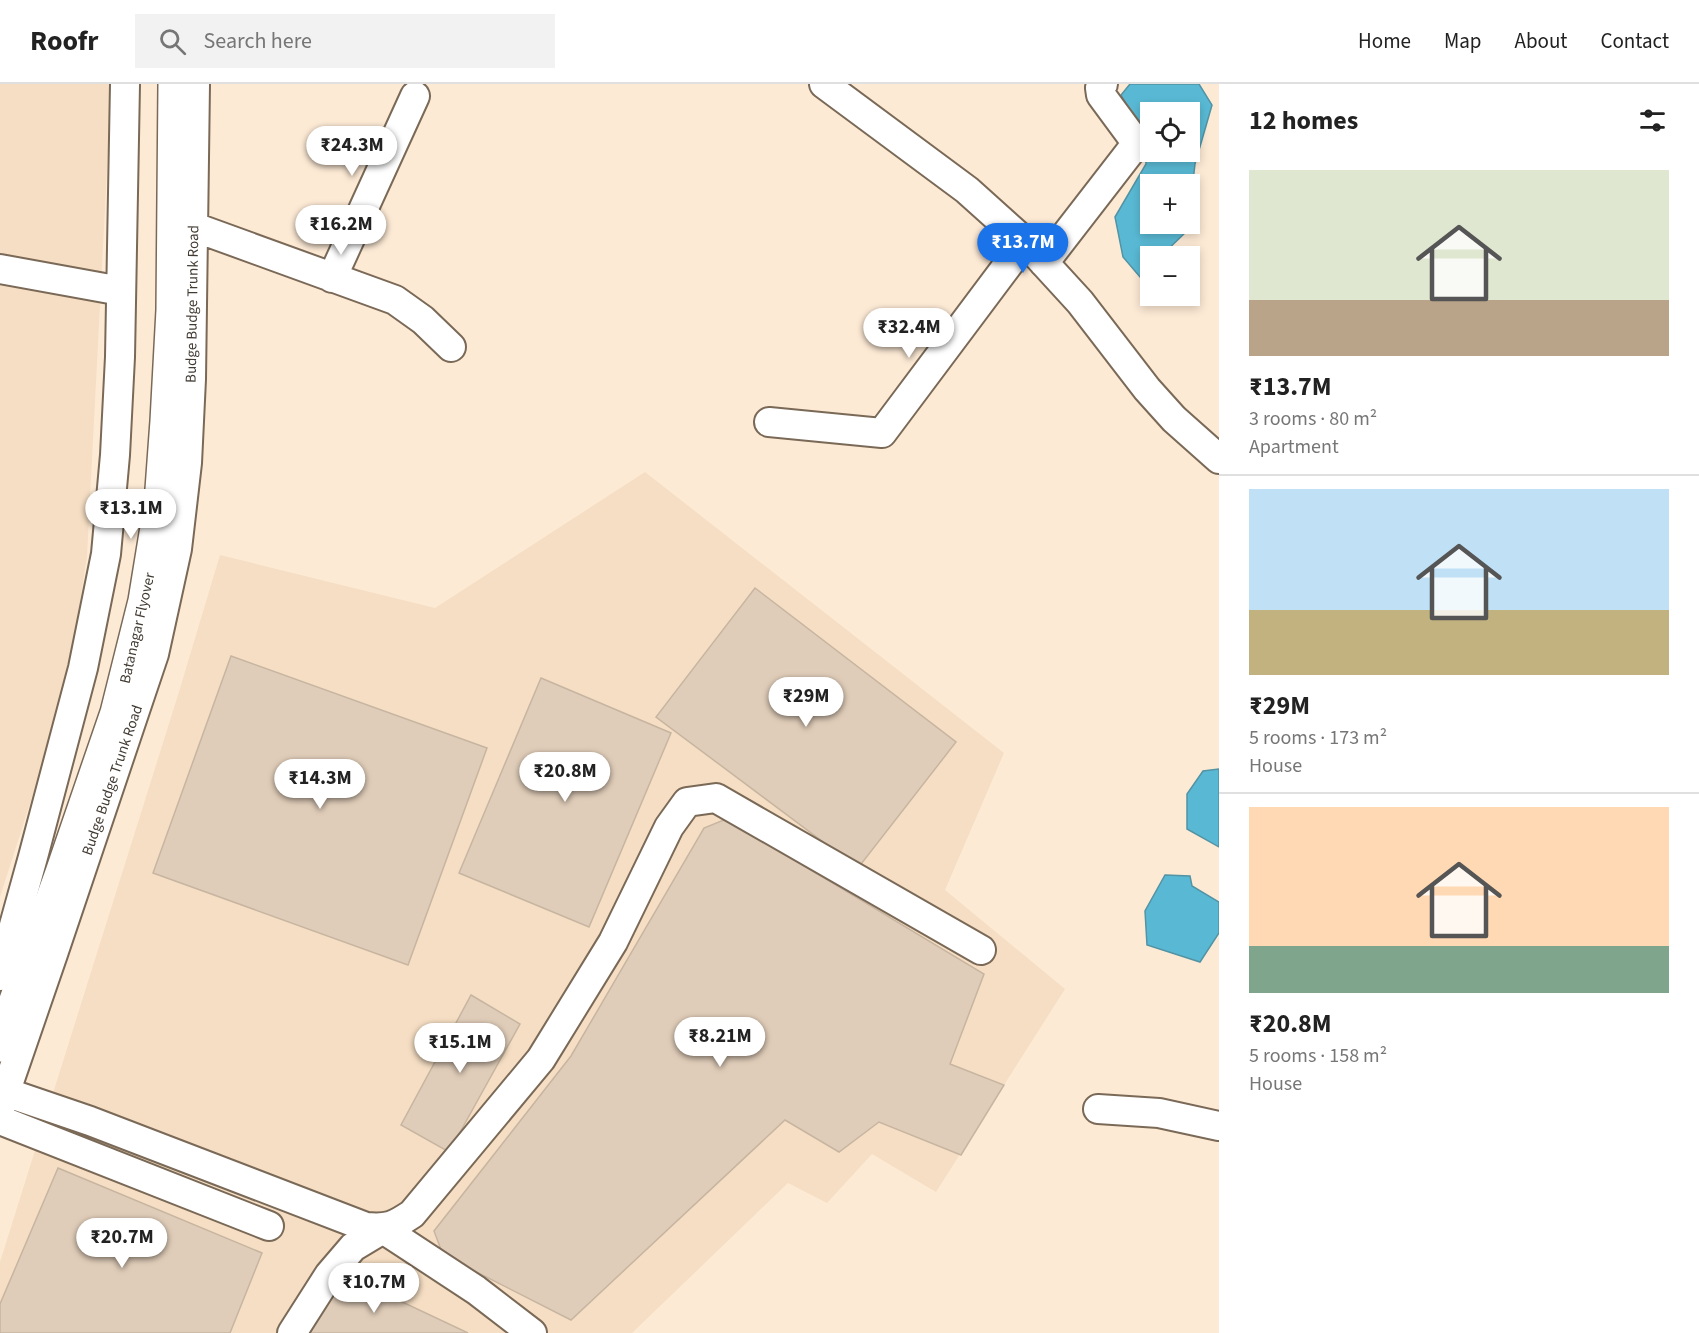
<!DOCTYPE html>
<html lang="en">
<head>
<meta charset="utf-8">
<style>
	:root { --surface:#fff; --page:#f2f2f2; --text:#222; --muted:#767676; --line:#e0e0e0; --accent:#1a73e8 }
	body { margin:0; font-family:"Source Sans 3",sans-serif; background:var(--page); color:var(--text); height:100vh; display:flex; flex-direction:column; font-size:22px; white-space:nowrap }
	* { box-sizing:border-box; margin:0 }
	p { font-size:20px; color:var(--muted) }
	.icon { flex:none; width:33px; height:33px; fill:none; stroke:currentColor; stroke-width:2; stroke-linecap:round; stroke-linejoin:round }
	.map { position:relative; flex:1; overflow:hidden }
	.sheet { display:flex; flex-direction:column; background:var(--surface); width:480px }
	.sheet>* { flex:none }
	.controls { position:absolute; left:1140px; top:18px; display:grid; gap:12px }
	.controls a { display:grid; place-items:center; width:60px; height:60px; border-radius:0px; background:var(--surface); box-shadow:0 3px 9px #0003; font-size:30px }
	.price { position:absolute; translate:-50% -51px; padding:0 14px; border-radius:21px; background:#fff; color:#222; font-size:20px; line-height:39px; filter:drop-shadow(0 2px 3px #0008) }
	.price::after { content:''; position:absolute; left:50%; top:36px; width:18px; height:14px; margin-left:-9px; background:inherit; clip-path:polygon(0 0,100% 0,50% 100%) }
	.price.on { background:var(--accent); color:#fff }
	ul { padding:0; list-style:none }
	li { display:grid; align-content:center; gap:12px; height:318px; padding:0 30px }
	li+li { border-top:2px solid var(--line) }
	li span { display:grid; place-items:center; height:186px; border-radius:0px; color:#555 }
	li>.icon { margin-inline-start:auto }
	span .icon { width:108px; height:108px; fill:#fffc; stroke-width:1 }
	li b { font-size:26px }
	h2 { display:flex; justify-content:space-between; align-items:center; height:72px; padding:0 30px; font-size:26px }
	header { display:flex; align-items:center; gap:36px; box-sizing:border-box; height:84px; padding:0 30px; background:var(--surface); border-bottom:2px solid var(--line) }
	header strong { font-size:28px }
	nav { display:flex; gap:33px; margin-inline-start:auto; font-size:21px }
	.search { width:420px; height:54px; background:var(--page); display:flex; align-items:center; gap:15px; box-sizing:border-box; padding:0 21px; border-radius:0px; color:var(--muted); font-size:22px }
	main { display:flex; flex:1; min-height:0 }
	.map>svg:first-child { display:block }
</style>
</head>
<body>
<header>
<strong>Roofr</strong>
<div class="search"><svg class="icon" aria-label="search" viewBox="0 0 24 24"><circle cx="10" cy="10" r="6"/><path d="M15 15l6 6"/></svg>Search here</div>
<nav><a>Home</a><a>Map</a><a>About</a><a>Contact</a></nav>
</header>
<main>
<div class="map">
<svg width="1219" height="1249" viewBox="0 0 1219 1249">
	<rect width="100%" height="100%" fill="#fdead5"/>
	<path fill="#f5dec3" d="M0,0H110L109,47L87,472L67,604L0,813Z
		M645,388L1004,669L945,806L1065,905L936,1108L872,1070L827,1119L788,1099L632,1249H0V1178L178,611L220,471L435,524Z"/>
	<path fill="#59b9d4" stroke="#5293a4" stroke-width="1.5" fill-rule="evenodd" d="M1130,0H1199L1212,21L1195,80L1190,123V100H1150V140H1187L1186,148L1161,172H1150V183L1140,193L1123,173L1115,133L1146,80L1145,53L1121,11ZM1150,28H1190V68H1150Z
		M1219,685V763L1187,745V710L1203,687Z
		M1165,791L1190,792L1192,802L1219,818V849L1200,878L1147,861L1145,827Z"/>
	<path fill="#e0cdb9" stroke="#c7b5a1" stroke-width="1.5" d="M755,504L956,658L858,784L656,633Z
		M231,572L487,664L408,881L153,789Z
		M541,594L671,649L589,843L459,789Z
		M726,735L984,890L950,980L1004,1001L961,1071L879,1038L839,1068L785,1036L571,1236L443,1171L434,1147L571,972L704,744Z
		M471,911L520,940L449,1068L401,1041Z
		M58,1084L262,1169L230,1249H0V1220Z
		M345,1191L468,1249H310Z"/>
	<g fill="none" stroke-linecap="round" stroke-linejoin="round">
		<g stroke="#7a6957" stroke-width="32">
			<path id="minor" d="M824,0L967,106L1025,158L1080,218L1147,305L1174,335L1219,375
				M194,143L395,216L423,236L451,263
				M1044,179L1133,64L1134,58L1132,53L1101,11L1100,4L1103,0
				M0,185L121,207
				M332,194L415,12
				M769,338L882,349L1025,158
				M0,892L33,773L83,584L106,470L115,371L120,273L125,0
				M5,1008L90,1037L366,1143C388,1145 394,1142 412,1130L541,975L613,858L669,743L687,718L716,714L981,866
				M0,1024L53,870L154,570L177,465L187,379L191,295L195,0
				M1098,1025L1159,1029L1219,1042
				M0,1036L269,1142
				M292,1249L329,1191L353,1163L383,1145L476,1206L532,1249"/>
		</g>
		<g stroke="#7a6957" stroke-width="36">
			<path id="major" d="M0,961L62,789L117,629L145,517L161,419L167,337L173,226L175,0"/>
		</g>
		<use href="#minor" stroke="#fff" stroke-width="28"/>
		<use href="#major" stroke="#fff" stroke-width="33"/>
	</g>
	<g text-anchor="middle" stroke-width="6" stroke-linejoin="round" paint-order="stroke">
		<g font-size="15" fill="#423b33" stroke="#fff">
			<text transform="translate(192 220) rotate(-89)" y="5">Budge Budge Trunk Road</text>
			<text transform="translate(137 544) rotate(-77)" y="5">Batanagar Flyover</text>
			<text transform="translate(112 696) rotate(-71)" y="5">Budge Budge Trunk Road</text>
		</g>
	</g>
</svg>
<div class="controls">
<a><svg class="icon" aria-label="locate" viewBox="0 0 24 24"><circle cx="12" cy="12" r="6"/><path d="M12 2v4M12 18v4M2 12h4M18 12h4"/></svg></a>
<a>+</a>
<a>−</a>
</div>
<b class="price" style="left:352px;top:93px">₹24.3M</b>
<b class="price" style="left:341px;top:172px">₹16.2M</b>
<b class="price on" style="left:1023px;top:190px">₹13.7M</b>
<b class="price" style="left:909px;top:275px">₹32.4M</b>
<b class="price" style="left:131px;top:456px">₹13.1M</b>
<b class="price" style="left:806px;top:644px">₹29M</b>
<b class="price" style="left:565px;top:719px">₹20.8M</b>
<b class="price" style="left:320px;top:726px">₹14.3M</b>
<b class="price" style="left:720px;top:984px">₹8.21M</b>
<b class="price" style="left:460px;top:990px">₹15.1M</b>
<b class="price" style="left:122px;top:1185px">₹20.7M</b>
<b class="price" style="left:374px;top:1230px">₹10.7M</b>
</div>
<section class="sheet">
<h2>12 homes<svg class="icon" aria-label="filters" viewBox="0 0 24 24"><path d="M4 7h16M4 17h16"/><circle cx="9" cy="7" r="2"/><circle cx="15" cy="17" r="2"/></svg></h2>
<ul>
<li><span style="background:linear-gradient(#dfe7d0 70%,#b9a48a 0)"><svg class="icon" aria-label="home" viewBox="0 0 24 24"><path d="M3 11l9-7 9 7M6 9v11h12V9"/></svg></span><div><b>₹13.7M</b><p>3 rooms · 80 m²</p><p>Apartment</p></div></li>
<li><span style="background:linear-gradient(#bfe0f5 65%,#c2b280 0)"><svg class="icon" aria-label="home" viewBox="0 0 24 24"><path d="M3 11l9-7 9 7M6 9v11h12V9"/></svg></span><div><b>₹29M</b><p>5 rooms · 173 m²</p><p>House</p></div></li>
<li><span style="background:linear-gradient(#ffd9b3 75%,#7fa58c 0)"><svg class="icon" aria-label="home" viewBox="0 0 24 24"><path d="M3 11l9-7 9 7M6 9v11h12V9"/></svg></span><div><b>₹20.8M</b><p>5 rooms · 158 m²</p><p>House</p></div></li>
</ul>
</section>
</main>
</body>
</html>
